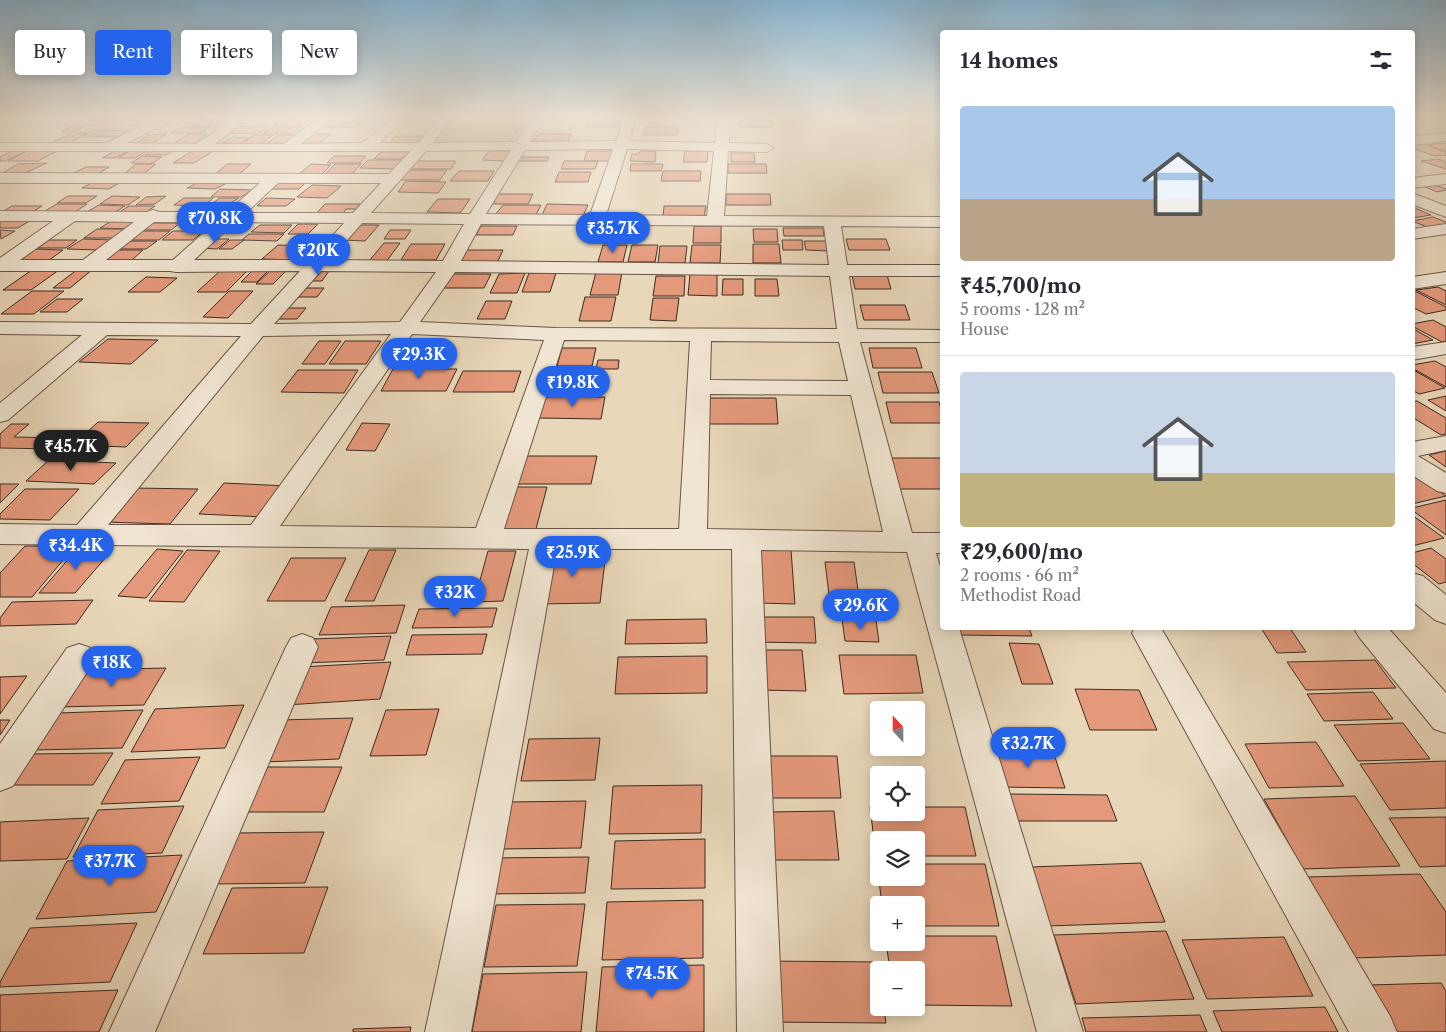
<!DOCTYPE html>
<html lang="en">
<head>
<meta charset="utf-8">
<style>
	:root { --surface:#fff; --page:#f2f2f3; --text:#2b2b33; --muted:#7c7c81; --line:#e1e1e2; --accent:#2563eb }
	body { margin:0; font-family:"Libre Caslon Text",serif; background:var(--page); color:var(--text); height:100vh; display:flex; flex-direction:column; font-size:19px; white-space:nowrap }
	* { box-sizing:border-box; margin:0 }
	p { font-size:16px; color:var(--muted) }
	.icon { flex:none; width:28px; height:28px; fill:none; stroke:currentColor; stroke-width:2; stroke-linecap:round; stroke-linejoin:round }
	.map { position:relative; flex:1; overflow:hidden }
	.drawer { position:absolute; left:940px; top:30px; width:475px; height:600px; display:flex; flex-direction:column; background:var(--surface); border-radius:5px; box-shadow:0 2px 12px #0003 }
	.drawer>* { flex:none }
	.hud { position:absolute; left:15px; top:30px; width:475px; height:45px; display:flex; gap:10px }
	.needle { width:32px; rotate:339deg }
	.tools { position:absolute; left:870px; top:701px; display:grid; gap:10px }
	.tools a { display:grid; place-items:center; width:55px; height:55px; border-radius:5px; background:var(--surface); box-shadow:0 2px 12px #0003; font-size:25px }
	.price { position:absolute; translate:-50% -42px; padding:0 11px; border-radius:18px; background:var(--accent); color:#fff; font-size:16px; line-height:32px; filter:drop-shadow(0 1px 2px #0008) }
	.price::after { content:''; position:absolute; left:50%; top:30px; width:15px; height:11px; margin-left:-8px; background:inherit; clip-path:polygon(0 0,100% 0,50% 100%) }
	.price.selected { background:#222; color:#fff }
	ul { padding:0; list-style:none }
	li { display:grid; align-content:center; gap:10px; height:265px; padding:0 20px }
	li+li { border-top:1px solid var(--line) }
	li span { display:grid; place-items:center; height:155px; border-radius:5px; color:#555 }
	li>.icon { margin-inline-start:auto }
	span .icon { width:90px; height:90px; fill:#fffc; stroke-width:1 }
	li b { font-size:21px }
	h2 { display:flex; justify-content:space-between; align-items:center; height:60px; padding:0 20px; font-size:21px }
	.pill { padding:0 18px; border-radius:5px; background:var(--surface); box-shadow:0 2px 12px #0003; font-size:18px; line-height:45px }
	.pill.selected { background:var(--accent); color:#fff }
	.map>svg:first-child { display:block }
</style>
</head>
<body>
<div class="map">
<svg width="1446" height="1032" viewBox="0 0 1446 1032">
	<rect width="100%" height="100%" fill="#e8d7b9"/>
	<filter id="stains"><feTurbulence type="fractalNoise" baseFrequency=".004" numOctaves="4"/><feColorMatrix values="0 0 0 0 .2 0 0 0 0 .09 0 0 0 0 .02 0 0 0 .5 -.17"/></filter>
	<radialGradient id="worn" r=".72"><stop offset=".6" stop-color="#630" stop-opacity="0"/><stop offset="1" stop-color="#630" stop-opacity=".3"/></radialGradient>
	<path fill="#b0bf94" stroke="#76745a" d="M454,118H527L512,140L508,142L434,143L433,141Z"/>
	<path fill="#e4997b" stroke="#3c2a20" d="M203,119H228L217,126L191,125Z
		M284,119H310L301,126L274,125Z
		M590,119H626L623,127L586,126Z
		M334,120L347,121L341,127H326Z
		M740,120H773V127H739Z
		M349,121H364L357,127H342Z
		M77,123H92L73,132H61Z
		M238,126L268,127L258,134L227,133Z
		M181,127H210L201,133H171Z
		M272,127H301L292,134H263Z
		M645,127H679L677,135H643Z
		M93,130L131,131L120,137L83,136Z
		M72,133H87L68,144H49Z
		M166,134L151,145L132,146L148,135Z
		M188,134H207L191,145H172Z
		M310,134H331L317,145H296Z
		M538,134H571L568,141H534Z
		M254,135H273L260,145H240Z
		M279,135H300L285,146H263Z
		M395,136H424L417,143L389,144Z
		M232,137L248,138L238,145L222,144Z
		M1444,143L1446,144V152L1428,145Z
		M1424,144L1446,152V155L1435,156L1412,148V146Z
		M16,149L29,150L5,161H0V157Z
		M29,150H59L38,161H8Z
		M152,150L173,151L166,155H145Z
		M115,151H128L115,158H102Z
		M130,151H147L135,158H118Z
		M192,151H213L194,163H173Z
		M489,151H513L505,161L482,160Z
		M587,151H614L611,161H584Z
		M640,151H656L655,162L630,161L632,154H639Z
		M685,151H708L707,162H683Z
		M381,152H410L401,159H374Z
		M731,153H754L755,162H731Z
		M142,156L162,157L151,164L131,163Z
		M334,156H366L360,163H327Z
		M518,157H549L547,161H516Z
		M1438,159L1446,162V169L1421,161Z
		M368,160H402L396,169L360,168Z
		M412,161H456L451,169H406Z
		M564,161H598L595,169H561Z
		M47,163L23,174H1L18,164Z
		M136,164H156L142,175L125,173Z
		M227,164H251L237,176H213Z
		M311,164L331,165L321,175H298Z
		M335,164H361L349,177H323Z
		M631,164H663L661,171H630Z
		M728,164H766L767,173H728Z
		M86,167H109L94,176L70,175Z
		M405,170H447L440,180H398Z
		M459,171H494L488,181H450Z
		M663,171H701L700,181H661Z
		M559,172H591L588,182H555Z
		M95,181L121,182L109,189L82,188Z
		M406,181L446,182L438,193L398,192Z
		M199,182L227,183L215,189L187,188Z
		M278,182H306L299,189H270Z
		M1432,184L1446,189V190L1437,192L1421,185Z
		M312,185L341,186L327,198L297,197Z
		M220,189L252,190L241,197H211Z
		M498,194H533L528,204H493Z
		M726,194H770L771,205H726Z
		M68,196H97L86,203H57Z
		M112,196L140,197L128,205L100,204Z
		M166,196L155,204L136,205L146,197Z
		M184,198H213L204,206L174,205Z
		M220,198H239L229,204H211Z
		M266,198L295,199L286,206H257Z
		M438,199H470L460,213L427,212Z
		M57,204H87L75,212H43Z
		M325,204H360L356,209H346L342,215H315Z
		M547,204L588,205L583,216L542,215Z
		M99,205L125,206L112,214L85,213Z
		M503,205H541L536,215H495Z
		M12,206H42L32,212H2Z
		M129,206H155L144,214L118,213Z
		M664,206H706L704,217H663Z
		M1415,208L1431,215L1412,218V209Z
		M1433,217L1446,222V225L1430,228L1412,221Z
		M0,220H31L18,228H0Z
		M113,220L144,221L132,229L100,228Z
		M150,223H180L171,230H141Z
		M298,224H318L308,234H288Z
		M260,225H292L284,233L251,232Z
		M357,225H379L365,241L343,240Z
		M624,225H635L632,243H620Z
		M481,226H517L513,235H476Z
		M694,226H721V243H693Z
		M783,228H823L824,236H784Z
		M97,229H127L115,238H84Z
		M753,229H777L778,242H754Z
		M0,230L15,231L1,239Z
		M390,230H411L405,239H384Z
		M138,231H170L159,240H127Z
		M173,231H204L193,240H162Z
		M249,234H284L277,241L242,240Z
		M83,239L113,240L98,250L67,249Z
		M212,239H229L217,249L200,248Z
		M846,239H886L890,250H849Z
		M49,240H77L66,248H38Z
		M230,240H244L232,249H219Z
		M782,240H802L803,250H783Z
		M127,241H157L146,249H116Z
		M804,241H826L828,251L806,250Z
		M384,243H400L386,262L369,261Z
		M411,244H445L436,260H401Z
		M753,244H779L781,263H753Z
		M278,245L307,246L293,260L262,259Z
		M603,245H627L623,262H598Z
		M632,245H658L655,262H628Z
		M692,245H721L720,263H690Z
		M660,246H687L685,263H658Z
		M34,249L63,250L48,261L18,260Z
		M114,250H143L132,260H102Z
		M463,250H503L497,263H456Z
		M78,269H93L70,288H53Z
		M32,270H59L31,290H3Z
		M253,270H269L257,282H241Z
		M220,271H247L226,292H197Z
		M270,271H286L273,284H256Z
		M315,271H329L322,281H306Z
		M596,272H622L618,295H590Z
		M525,273L517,293H490L499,274Z
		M529,273H556L550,292H522Z
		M449,274H491L484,288H441Z
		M690,274H717V296L688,295Z
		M852,275H887L891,289H855Z
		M656,276H685L684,296H653Z
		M146,277L177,278L160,292H128Z
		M723,279H743V295H722Z
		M755,279H777L779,296H755Z
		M1438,287L1446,291V305L1416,290Z
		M305,288H324L317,297H297Z
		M1413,290L1446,307V310L1426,314L1412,307Z
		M32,291H64L34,314H1Z
		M229,291H253L228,318L203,317Z
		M585,297H616L611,321H579Z
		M653,298H679L676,321L650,320Z
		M57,299H83L67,312H40Z
		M486,301H512L505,319H477Z
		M860,305H905L910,320H864Z
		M285,308H306L297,319H276Z
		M1433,320L1446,327V341L1442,342L1412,326V324Z
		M1412,328L1433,340L1412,344Z
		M108,339L158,340L131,364L79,362Z
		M319,341H341L325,364H302Z
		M345,341H381L366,364H329Z
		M408,341H436L424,365H395Z
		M562,348H596L592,366H557Z
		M869,348H916L922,368H873Z
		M598,360H619L618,369H596Z
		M1435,361L1446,367V387L1412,368V365Z
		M393,369H457L446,391H381Z
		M1412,369L1445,388L1419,394L1412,390Z
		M298,370H358L344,393L281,392Z
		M463,371H521L514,392H453Z
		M878,372H932L939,393H883Z
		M1446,396V411L1428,400Z
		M545,397H605L601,419L539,418Z
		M708,398H776L778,424H707Z
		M1417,401L1446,418V434L1441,435L1412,417V402Z
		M886,402H939L942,412V423H891Z
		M98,422L149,423L126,447L73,445Z
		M362,423L390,424L375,451L346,450Z
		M11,424H29L14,437L66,438L55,449L0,448V434Z
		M1446,451V467L1429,455Z
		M521,456H597L591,484H513Z
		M891,458H942V489H898Z
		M49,460L116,463L94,484L26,481Z
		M1416,475L1446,496L1412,504V476Z
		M224,483L288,486L266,517L199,514Z
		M0,484H19L0,503Z
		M510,487H547L536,529H497Z
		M133,488L198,489L170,524L102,522Z
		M25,489H79L50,520L0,519V514Z
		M1446,500V535L1412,510V508Z
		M1412,515L1444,538L1412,546Z
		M25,546H75L32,597H0V573Z
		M78,548L113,549L75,593H39Z
		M1431,548L1446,559V582L1439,584L1412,563V553Z
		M157,549L183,551L146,598L118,596Z
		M187,550L220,551L184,602L149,601Z
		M369,550H396L374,601H345Z
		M757,550H791L795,604L759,603Z
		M488,551H516L503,601L474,602Z
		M606,552L600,603L538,604L548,553Z
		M291,558H346L325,601H267Z
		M825,562H854L861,611H831Z
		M93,600L76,624L0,626V618L12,602Z
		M405,605L396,633L319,635L331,607Z
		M497,608L492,627L412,628L419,609Z
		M750,617H814L816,643L751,642Z
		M706,619L707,643L625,644L627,620Z
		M842,619L876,620L879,642L845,641Z
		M958,628H1029L1032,636L960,635Z
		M1261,628H1290L1306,652L1277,653Z
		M487,634L482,654L406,655L412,635Z
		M391,636L384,660L302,663L312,639Z
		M1009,643L1039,644L1053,684H1022Z
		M757,650H802L806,691L758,690Z
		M839,655H916L923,693L844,694Z
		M707,656V693L615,694L618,657Z
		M1375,660L1396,688L1306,690L1287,662Z
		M391,662L380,699L286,705L301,667Z
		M166,668L144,705L57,707L82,670Z
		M27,676L0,714V677Z
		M1075,689L1139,690L1157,730H1090Z
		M1373,692L1393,719L1324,721L1307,694Z
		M244,705L225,748L131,752L155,709Z
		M439,709L426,755L370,756L386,710Z
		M143,710L122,748L35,750L59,713Z
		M353,718L339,759L264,762L281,720Z
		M0,720H10L0,735Z
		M1403,723L1430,759L1358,761L1334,725Z
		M600,738L595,780L521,781L529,739Z
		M1316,742L1344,786L1269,788L1245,744Z
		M991,751H1053L1065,788L1001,787Z
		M113,753L93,785H8L30,754Z
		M763,756H837L841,798H764Z
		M200,757L179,801L101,804L125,760Z
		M1446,761V808L1390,810L1360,764Z
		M265,767H342L324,812H244Z
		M702,785L701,833L609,834L613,786Z
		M1009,794L1107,795L1117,821H1016Z
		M1355,796L1400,866L1303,869L1264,799Z
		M586,801L581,848L500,849L510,802Z
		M184,806L162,853L73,857L98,810Z
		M870,807H879V812H916V807H965L976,856H916V840H879V856H876Z
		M834,811L839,860H769L767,812Z
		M1446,817V866L1420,867L1389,818Z
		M89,818L67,859L0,861V822Z
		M324,832L305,883L211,884L235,833Z
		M705,839V888L611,889L615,841Z
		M182,855L156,912L36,919L67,861Z
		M589,857L585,893L482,894L489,858Z
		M1141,863L1165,922L1048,926L1030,867Z
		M877,864H879V878H916V864H985L999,926H916V905H882Z
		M1420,874L1446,912V955L1354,958L1308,877Z
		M328,887L304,953L203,954L232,888Z
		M703,900V958L602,960L607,902Z
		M585,904L577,966L484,967L496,905Z
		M137,923L110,982L0,987V982L30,928Z
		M1166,931L1194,999L1076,1004L1054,935Z
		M916,936H996L1012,1006L916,1005V970H890L886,942H916Z
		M1284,937L1313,996L1207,999L1182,940Z
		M765,961L879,962V1008H884L886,1023L766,1022Z
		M704,965V1032H596L602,967Z
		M587,972L581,1032H472L483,974Z
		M1441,983L1446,991V1032H1394L1368,985Z
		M118,990L99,1032H0V995Z
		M1325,1007L1338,1032H1222L1213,1011Z
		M1200,1015L1207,1032H1086L1082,1018Z
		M411,1027L410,1032H353V1029Z"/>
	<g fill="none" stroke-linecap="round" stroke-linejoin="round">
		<g stroke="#675546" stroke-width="2">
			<path id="minor" d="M0,118H171L170,121L127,143L197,144L234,118H248L215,144H284L318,118H332L301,144L362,143L393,118H406L379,143H418L439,118H451L433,143L516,142L532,118H544L530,142L616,141L624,118H636L629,141L715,143L718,118H730L729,143L767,144L774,148L767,152L728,151L724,216L942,217V227L841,226L847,265H942V276H849L857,329L942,330V342H860L912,533H942V553H936L942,573V628H959L1083,1032H1037L907,552L761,550L783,1032H737L732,549H557L471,1032H425L529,549L0,544V524L77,525L241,336L107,335L8,420L0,422V403L82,335L0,334V322L251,324L300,271L176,272L170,271H0V258L53,221H0V211L147,212L153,210L159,212H227L260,183H0V173L389,174L411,151H0V143H107L142,125L0,124ZM613,149L590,215L486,214L525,150ZM627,149L714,151L707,216L606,215ZM511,150L470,214L371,213L426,151ZM278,183H381L353,213H246ZM75,221L134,222L83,260H20ZM154,222H216L173,260H106ZM235,222L344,223L311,260H194ZM362,223L464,224L443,261L330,260ZM481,224L824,226L829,265L461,261ZM321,271L436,272L400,322L274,324ZM455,272L830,276L837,329L556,328L420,322ZM391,334L251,525H108L263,336ZM412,334L544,340L476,528L280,526ZM564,340L690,341L679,529H504ZM711,341L839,342L848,381L710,380ZM710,394L851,395L883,532L707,529Z
				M1446,133V141L1412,145V137Z
				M1446,174V184L1412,188V178Z
				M1446,224V234L1412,239V229Z
				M1446,272V284L1412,289V277Z
				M1446,342V354L1412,360V347Z
				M1446,436V450L1418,456L1446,473V493L1437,491L1412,475V442Z
				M1412,573L1423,576L1446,595V624L1435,620L1412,601Z
				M1135,628H1161L1390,1016L1397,1032H1349L1132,633Z
				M1354,628H1388L1446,693V733L1434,729L1359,637Z
				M302,634L313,638L318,647L155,1032H109L286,647L291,638Z
				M79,644L91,648L95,657L91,666L13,786L0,791V744L67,648Z"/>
		</g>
		<g stroke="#675546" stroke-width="2">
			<path id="tertiary" d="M1412,193L1446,206V217L1412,204Z"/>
		</g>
		<use href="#minor" fill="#f0e5d2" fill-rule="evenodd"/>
		<use href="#tertiary" fill="#f0e5d2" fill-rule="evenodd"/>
	</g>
	<linearGradient id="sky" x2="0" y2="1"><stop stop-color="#88b6d4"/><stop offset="0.45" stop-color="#f5ede0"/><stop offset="1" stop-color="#f5ede0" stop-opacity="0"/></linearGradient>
	<rect width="1446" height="262" fill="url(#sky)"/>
	<rect width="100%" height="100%" filter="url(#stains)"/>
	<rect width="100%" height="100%" fill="url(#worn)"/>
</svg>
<div class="tools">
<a><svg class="needle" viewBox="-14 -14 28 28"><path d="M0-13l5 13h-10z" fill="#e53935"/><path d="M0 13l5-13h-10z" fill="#7c7c81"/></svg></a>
<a><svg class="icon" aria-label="locate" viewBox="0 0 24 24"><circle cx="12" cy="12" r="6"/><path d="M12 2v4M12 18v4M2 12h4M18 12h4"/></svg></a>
<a><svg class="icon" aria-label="layers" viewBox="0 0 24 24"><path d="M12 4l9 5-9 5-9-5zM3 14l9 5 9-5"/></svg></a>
<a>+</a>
<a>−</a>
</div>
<b class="price" style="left:215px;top:244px">₹70.8K</b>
<b class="price" style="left:613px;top:254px">₹35.7K</b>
<b class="price" style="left:318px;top:276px">₹20K</b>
<b class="price" style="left:419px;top:380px">₹29.3K</b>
<b class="price" style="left:573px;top:408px">₹19.8K</b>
<b class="price selected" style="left:71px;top:472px">₹45.7K</b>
<b class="price" style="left:76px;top:571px">₹34.4K</b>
<b class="price" style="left:573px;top:578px">₹25.9K</b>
<b class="price" style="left:455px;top:618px">₹32K</b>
<b class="price" style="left:861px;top:631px">₹29.6K</b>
<b class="price" style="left:112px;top:688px">₹18K</b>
<b class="price" style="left:1028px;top:769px">₹32.7K</b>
<b class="price" style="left:110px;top:887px">₹37.7K</b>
<b class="price" style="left:652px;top:999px">₹74.5K</b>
<div class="hud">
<a class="pill">Buy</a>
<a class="pill selected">Rent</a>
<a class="pill">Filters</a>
<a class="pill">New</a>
</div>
<section class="drawer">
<h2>14 homes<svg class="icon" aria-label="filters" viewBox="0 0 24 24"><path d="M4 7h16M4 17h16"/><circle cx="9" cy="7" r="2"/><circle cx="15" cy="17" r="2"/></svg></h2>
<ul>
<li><span style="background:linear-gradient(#a9c7e8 60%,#b9a48a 0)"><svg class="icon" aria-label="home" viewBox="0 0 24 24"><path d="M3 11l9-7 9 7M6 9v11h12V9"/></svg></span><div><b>₹45,700/mo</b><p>5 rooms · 128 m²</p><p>House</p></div></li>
<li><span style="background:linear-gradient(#c9d6e8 65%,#c2b280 0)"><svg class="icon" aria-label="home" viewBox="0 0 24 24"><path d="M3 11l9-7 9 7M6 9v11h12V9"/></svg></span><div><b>₹29,600/mo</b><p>2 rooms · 66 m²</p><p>Methodist Road</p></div></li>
</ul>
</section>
</div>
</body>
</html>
